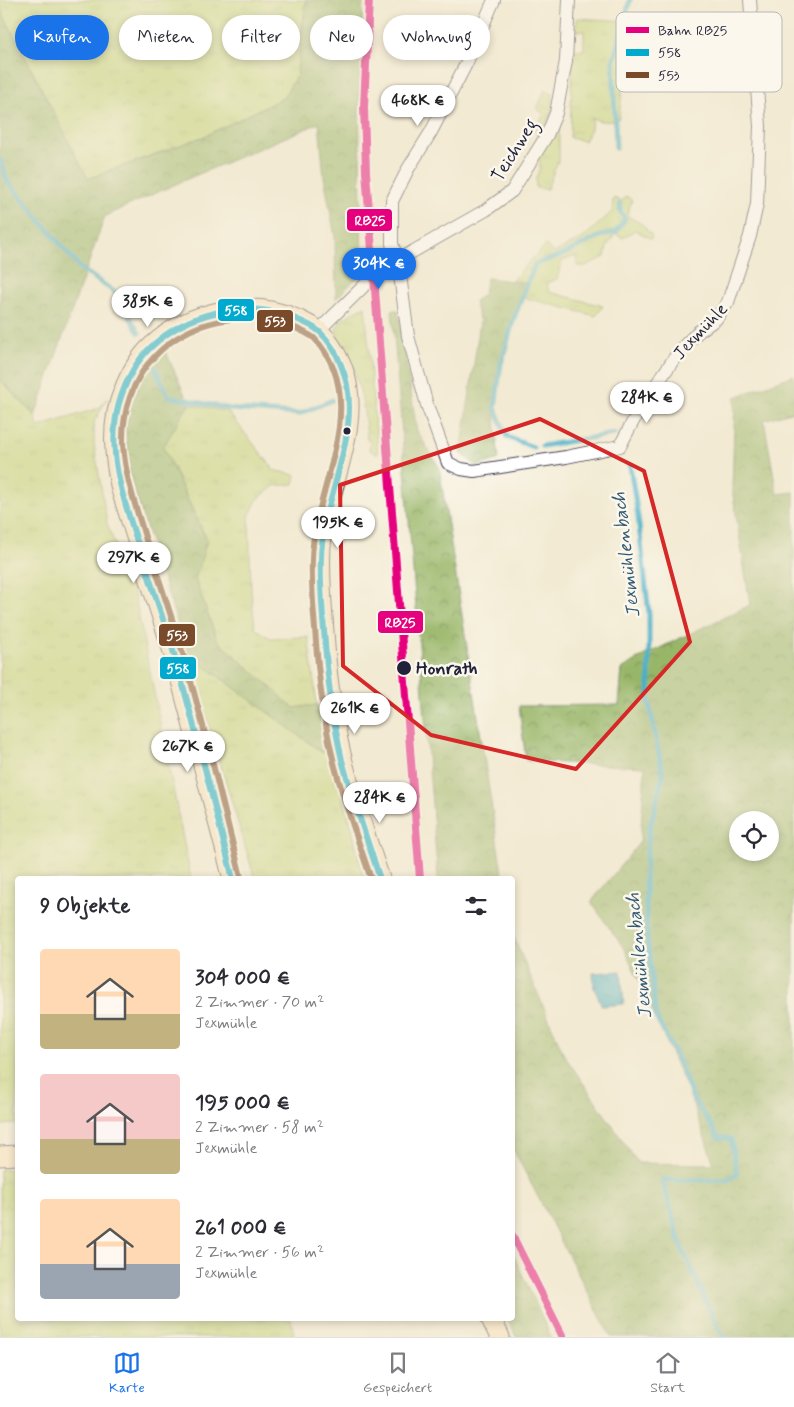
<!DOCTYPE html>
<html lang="de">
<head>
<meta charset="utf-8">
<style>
	:root { --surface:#fff; --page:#f7f7f7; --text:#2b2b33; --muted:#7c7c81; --line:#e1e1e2; --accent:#1a73e8 }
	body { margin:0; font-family:Mynerve,sans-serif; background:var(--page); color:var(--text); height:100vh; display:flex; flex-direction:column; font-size:19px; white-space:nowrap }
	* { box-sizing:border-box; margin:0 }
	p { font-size:16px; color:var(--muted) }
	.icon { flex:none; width:28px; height:28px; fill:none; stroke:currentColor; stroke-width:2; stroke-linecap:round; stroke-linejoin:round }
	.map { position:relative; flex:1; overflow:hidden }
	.details { position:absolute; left:15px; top:876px; width:500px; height:445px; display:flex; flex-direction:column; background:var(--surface); border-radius:5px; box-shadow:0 2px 8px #0003 }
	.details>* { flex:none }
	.hud { position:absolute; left:15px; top:15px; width:500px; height:45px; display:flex; gap:10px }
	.controls { position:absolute; left:729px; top:811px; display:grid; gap:10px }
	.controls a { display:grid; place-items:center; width:50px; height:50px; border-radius:50%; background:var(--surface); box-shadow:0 2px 8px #0003; font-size:25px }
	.price { position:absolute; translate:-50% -42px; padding:0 11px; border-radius:18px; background:#fff; color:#222; font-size:16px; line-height:32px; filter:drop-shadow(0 1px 2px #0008) }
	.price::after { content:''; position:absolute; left:50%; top:30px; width:15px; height:11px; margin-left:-8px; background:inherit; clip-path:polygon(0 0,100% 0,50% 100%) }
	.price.current { background:var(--accent); color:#fff }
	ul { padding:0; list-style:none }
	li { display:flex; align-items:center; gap:15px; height:125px; padding:0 25px }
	li span { display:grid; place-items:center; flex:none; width:140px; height:100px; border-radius:5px; color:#555 }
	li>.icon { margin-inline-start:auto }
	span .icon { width:60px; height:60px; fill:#fffc; stroke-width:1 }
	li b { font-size:21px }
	h2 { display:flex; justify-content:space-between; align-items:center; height:60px; padding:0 25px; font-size:21px }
	.tag { padding:0 18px; border-radius:22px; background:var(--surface); box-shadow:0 2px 8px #0003; font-size:18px; line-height:45px }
	.tag.current { background:var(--accent); color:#fff }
	.menu { display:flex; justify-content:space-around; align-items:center; height:70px; border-top:1px solid var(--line); background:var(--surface); font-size:14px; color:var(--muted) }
	.menu a { display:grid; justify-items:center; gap:2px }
	.menu .current { color:var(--accent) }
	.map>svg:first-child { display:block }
</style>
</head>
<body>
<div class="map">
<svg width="794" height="1337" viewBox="0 0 794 1337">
	<defs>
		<pattern id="grass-tufts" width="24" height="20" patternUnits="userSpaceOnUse" patternTransform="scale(1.25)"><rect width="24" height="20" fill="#c1d477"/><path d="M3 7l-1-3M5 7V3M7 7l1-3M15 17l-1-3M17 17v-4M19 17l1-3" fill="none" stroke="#a6b668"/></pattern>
		<pattern id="forest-crowns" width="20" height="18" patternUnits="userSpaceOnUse" patternTransform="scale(1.25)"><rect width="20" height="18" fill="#98b668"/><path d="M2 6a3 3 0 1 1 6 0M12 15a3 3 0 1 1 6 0" fill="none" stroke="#7c9457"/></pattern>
		<pattern id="water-ripples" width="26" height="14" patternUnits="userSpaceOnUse" patternTransform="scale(1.25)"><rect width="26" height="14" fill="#49afc8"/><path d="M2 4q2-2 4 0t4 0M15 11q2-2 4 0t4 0" fill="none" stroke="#3c8ea4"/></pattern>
	</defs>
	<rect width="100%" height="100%" fill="#fbf7ec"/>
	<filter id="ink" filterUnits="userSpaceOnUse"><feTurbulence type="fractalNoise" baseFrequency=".02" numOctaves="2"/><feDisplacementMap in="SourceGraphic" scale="10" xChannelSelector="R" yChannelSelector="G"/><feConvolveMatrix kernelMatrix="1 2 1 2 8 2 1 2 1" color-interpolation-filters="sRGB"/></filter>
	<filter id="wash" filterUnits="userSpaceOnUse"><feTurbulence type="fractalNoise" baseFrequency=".0096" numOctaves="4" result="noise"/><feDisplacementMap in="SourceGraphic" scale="20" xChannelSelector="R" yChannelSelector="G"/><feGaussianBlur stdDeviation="1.12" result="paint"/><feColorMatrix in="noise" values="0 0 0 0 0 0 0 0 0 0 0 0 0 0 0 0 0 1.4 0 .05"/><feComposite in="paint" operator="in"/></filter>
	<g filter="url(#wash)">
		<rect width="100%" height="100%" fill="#f2ead2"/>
		<path fill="url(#grass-tufts)" stroke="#727b59" d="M0,0H306L298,73L283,98L205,136L87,179L0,8Z
			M577,18L660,23L670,43L667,54L675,57L668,63L667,70L625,66L619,118C608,123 602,122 592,118L591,129L584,141L570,138L573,50H584V31H576Z
			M545,90L553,93V108L542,133L538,135L535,132L544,114L537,109Z
			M559,123V158L547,189L536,188V178L540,168L539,155Z
			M626,196L632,200L627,214L629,217L642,224L652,236L651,239L635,230L623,238L615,234L607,246L605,257L585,266H577L576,256L562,261L557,279L547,283L549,292L603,306L596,316L522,297L527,283L512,281L525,266L546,245L554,253L583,238L612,212L613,198L622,201Z
			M365,306L378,454L369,450L370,441L367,439C365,415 362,389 352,366C349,358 334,338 336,331C338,318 355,312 365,306Z
			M0,380L35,416L38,427L100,408L107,398L94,422V444L107,524L134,592L191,879H18L17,1124L0,1125Z
			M189,404L228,412L272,467V470L296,475L294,484L274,486L257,500L249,516L251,592L255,628L270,638L308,637L317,705L294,708L217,640L195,579L207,540L163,447Z
			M187,653L323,753L325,736L337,782L349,816L364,879H255Z
			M17,1169L18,1319H291L294,1337H0V1170Z"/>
		<path fill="url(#forest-crowns)" stroke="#5d6c52" fill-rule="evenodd" d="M306,0H363L359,94L362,272L336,299L335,237L324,177L319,123L185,180L105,216L35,416L0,380V8L88,179L205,136L283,98L298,73L297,69Z
			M487,278L527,283C513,321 495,368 495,409C495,426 497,443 499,459L477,466L461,453L480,322L474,301L483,295Z
			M392,310H398L417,431L439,467L503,879H438Z
			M165,350L189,404L163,447L207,541L195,579L217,640L294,708L317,705L325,736L323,753L187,653L131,480L125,426L142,374Z
			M794,375V411L764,420L777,494L794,492V1337H611L513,1149V935L564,1055L638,1163L714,1164L687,1088L625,950L591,902L640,842L645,767L526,761L519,706L619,705L622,669L643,656L750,605L732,488L735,397ZM738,820H770V852H738Z
			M513,1254L551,1337H516L508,1319H512Z"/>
		<path fill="url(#water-ripples)" stroke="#366882" d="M621,971L624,1004L602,1006L594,988L593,973Z"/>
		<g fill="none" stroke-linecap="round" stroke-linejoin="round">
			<path stroke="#49afc8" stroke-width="5" d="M616,148L613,62L630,0
				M0,160L3,165L6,179L80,268L116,293L139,333
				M155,368L168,396L230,409L299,414L332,400
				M542,446L614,434
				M533,447L507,437L495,408L501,364L514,318L535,264L562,255L600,236L616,232L625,219L620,211V204
				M630,465L638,517L649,614V703L663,775L649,831L645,875L647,938L656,1017L678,1060L694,1101L713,1128L717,1137L731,1139L737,1174L727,1180H662L681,1246L715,1322L724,1337"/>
		</g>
	</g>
	<g filter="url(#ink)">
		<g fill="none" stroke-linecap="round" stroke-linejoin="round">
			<g stroke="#414052" stroke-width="14">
				<path id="street" d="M494,0L466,64L431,132L408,169L392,201V244L398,260L408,336L427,405L448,463L461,469L474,471L566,457L620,446L639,410L680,350L698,332L716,319L728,302L750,236L757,204L760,126L750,0
					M318,331L373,277L398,260L486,210L512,191L547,135L556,113L566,61L569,0"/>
			</g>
			<g stroke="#414052" stroke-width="21">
				<path id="secondary" d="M233,879L175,658L121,490C114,457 110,424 123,392C129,376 139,358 152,346C190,310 251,298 299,320C305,323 313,327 319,331C329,341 338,357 343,369C364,425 325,490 321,547C319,580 323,613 325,646C328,684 333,721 342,758C352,799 367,839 380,879
					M0,1156L18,1155
					M491,1319L500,1337"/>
			</g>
			<use href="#street" stroke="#fff" stroke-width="12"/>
			<use href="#secondary" stroke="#fce5c4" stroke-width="19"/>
			<g stroke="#fbf7ec" stroke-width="10">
				<path id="bus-1" d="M233,879C214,805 196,730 175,657C164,621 152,586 140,550C125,504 105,453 119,403C125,383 135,362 151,347C188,312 243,300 291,317C301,321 312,325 320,332C329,341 337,354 341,365C367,426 322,496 321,558C320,582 322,606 324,630C327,674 332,717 342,760C353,800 367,839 380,879"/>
			</g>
			<g stroke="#fbf7ec" stroke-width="10">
				<path id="bus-2" d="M241,877C222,802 205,727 183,654C171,615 158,576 145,537C136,507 125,477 123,444C122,413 132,379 155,356C189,320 245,309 291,326C298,329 307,333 314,338C322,346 330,360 334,370C356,429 313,498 312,559C311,583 313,606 315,629C318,674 323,719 334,763C344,802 358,840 371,879"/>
			</g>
			<use href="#bus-1" stroke="#00a9ce" stroke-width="6"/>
			<use href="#bus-2" stroke="#7a4b2a" stroke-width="6"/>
			<g stroke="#fbf7ec" stroke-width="11">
				<path id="rail-1" d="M369,0L364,107L366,172L420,879
					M512,1235L563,1337"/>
			</g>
			<use href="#rail-1" stroke="#e5007d" stroke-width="8"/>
		</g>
	</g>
	<path d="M0 0H794V1337H0ZM540,419L644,471L690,642L576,769L431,735L343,666L340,485Z" fill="#f2ead2" fill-opacity=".55" fill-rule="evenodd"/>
	<path fill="none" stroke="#d62828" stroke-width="4" stroke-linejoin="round" d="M540,419L644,471L690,642L576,769L431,735L343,666L340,485Z"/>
	<g fill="#22223b" stroke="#fbf7ec" stroke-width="2">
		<circle cx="347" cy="431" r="4.5"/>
		<circle cx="404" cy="668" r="8"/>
	</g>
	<g text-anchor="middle" stroke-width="5" stroke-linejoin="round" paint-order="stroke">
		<g font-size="18" fill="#22223b" stroke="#fbf7ec">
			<text transform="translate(514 150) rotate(-58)" y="6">Teichweg</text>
			<text transform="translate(700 331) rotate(-47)" y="6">Jexmühle</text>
		</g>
		<g font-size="18" font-weight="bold" fill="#22223b" stroke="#fbf7ec" text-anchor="start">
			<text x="416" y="674">Honrath</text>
		</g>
		<g font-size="19" font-style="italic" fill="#325a73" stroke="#fbf7ec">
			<text transform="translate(625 555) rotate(-97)" y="7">Jexmühlenbach</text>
			<text transform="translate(638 956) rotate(-96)" y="7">Jexmühlenbach</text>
		</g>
	</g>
	<rect x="616" y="12" width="166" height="80" rx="8" fill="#fbf7ec" stroke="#bab7b7" stroke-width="1"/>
	<rect x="626" y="27" width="23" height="6" fill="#e5007d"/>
	<rect x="626" y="49" width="23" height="7" fill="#00a9ce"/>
	<rect x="626" y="72" width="23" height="6" fill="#7a4b2a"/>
	<g font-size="14" fill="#22223b">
		<text x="658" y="35">Bahn RB25</text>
		<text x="658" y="57">558</text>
		<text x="658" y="80">553</text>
	</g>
	<g stroke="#fbf7ec" stroke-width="2">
		<rect x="346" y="208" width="47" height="24" rx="5" fill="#e5007d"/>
		<rect x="217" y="298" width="38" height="24" rx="5" fill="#00a9ce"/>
		<rect x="256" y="309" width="38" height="24" rx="5" fill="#7a4b2a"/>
		<rect x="377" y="610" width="47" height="24" rx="5" fill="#e5007d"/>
		<rect x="158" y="623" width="38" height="24" rx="5" fill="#7a4b2a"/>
		<rect x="159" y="656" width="38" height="24" rx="5" fill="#00a9ce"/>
	</g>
	<g font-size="14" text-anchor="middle" font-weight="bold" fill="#fff">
		<text x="370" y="225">RB25</text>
		<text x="236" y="315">558</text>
		<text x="275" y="326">553</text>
		<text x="400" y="627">RB25</text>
		<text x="177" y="640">553</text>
		<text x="178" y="673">558</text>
	</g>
</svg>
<div class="controls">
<a><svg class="icon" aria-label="locate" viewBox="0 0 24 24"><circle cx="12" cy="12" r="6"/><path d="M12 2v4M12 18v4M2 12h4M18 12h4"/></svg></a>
</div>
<b class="price" style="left:418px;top:127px">468K €</b>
<b class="price current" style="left:379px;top:290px">304K €</b>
<b class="price" style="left:148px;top:328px">385K €</b>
<b class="price" style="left:647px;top:424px">284K €</b>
<b class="price" style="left:338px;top:549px">195K €</b>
<b class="price" style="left:134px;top:584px">297K €</b>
<b class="price" style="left:355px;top:735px">261K €</b>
<b class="price" style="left:188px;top:773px">267K €</b>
<b class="price" style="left:380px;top:824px">284K €</b>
<div class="hud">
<a class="tag current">Kaufen</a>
<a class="tag">Mieten</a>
<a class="tag">Filter</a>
<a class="tag">Neu</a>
<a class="tag">Wohnung</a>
</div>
<section class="details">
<h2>9 Objekte<svg class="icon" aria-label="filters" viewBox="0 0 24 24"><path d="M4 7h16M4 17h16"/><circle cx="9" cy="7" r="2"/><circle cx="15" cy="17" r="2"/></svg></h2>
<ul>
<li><span style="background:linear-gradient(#ffd9b3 65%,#c2b280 0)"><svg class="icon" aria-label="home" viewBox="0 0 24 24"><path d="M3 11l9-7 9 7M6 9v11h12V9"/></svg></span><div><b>304 000 €</b><p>2 Zimmer · 70 m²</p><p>Jexmühle</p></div></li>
<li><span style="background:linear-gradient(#f6c9c9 65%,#c2b280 0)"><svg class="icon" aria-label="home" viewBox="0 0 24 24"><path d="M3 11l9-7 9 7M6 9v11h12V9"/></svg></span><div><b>195 000 €</b><p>2 Zimmer · 58 m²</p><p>Jexmühle</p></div></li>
<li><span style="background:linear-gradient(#ffd9b3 65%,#9aa5b1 0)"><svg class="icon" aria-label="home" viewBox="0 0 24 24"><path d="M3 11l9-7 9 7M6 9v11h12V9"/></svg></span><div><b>261 000 €</b><p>2 Zimmer · 56 m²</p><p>Jexmühle</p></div></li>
</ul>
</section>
</div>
<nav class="menu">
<a class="current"><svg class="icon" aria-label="map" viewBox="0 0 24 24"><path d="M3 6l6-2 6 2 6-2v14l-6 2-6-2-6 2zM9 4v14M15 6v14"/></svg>Karte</a>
<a><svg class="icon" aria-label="saved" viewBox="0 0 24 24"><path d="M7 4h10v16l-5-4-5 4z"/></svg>Gespeichert</a>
<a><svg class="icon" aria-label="home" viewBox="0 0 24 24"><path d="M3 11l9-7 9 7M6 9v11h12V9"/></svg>Start</a>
</nav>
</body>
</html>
